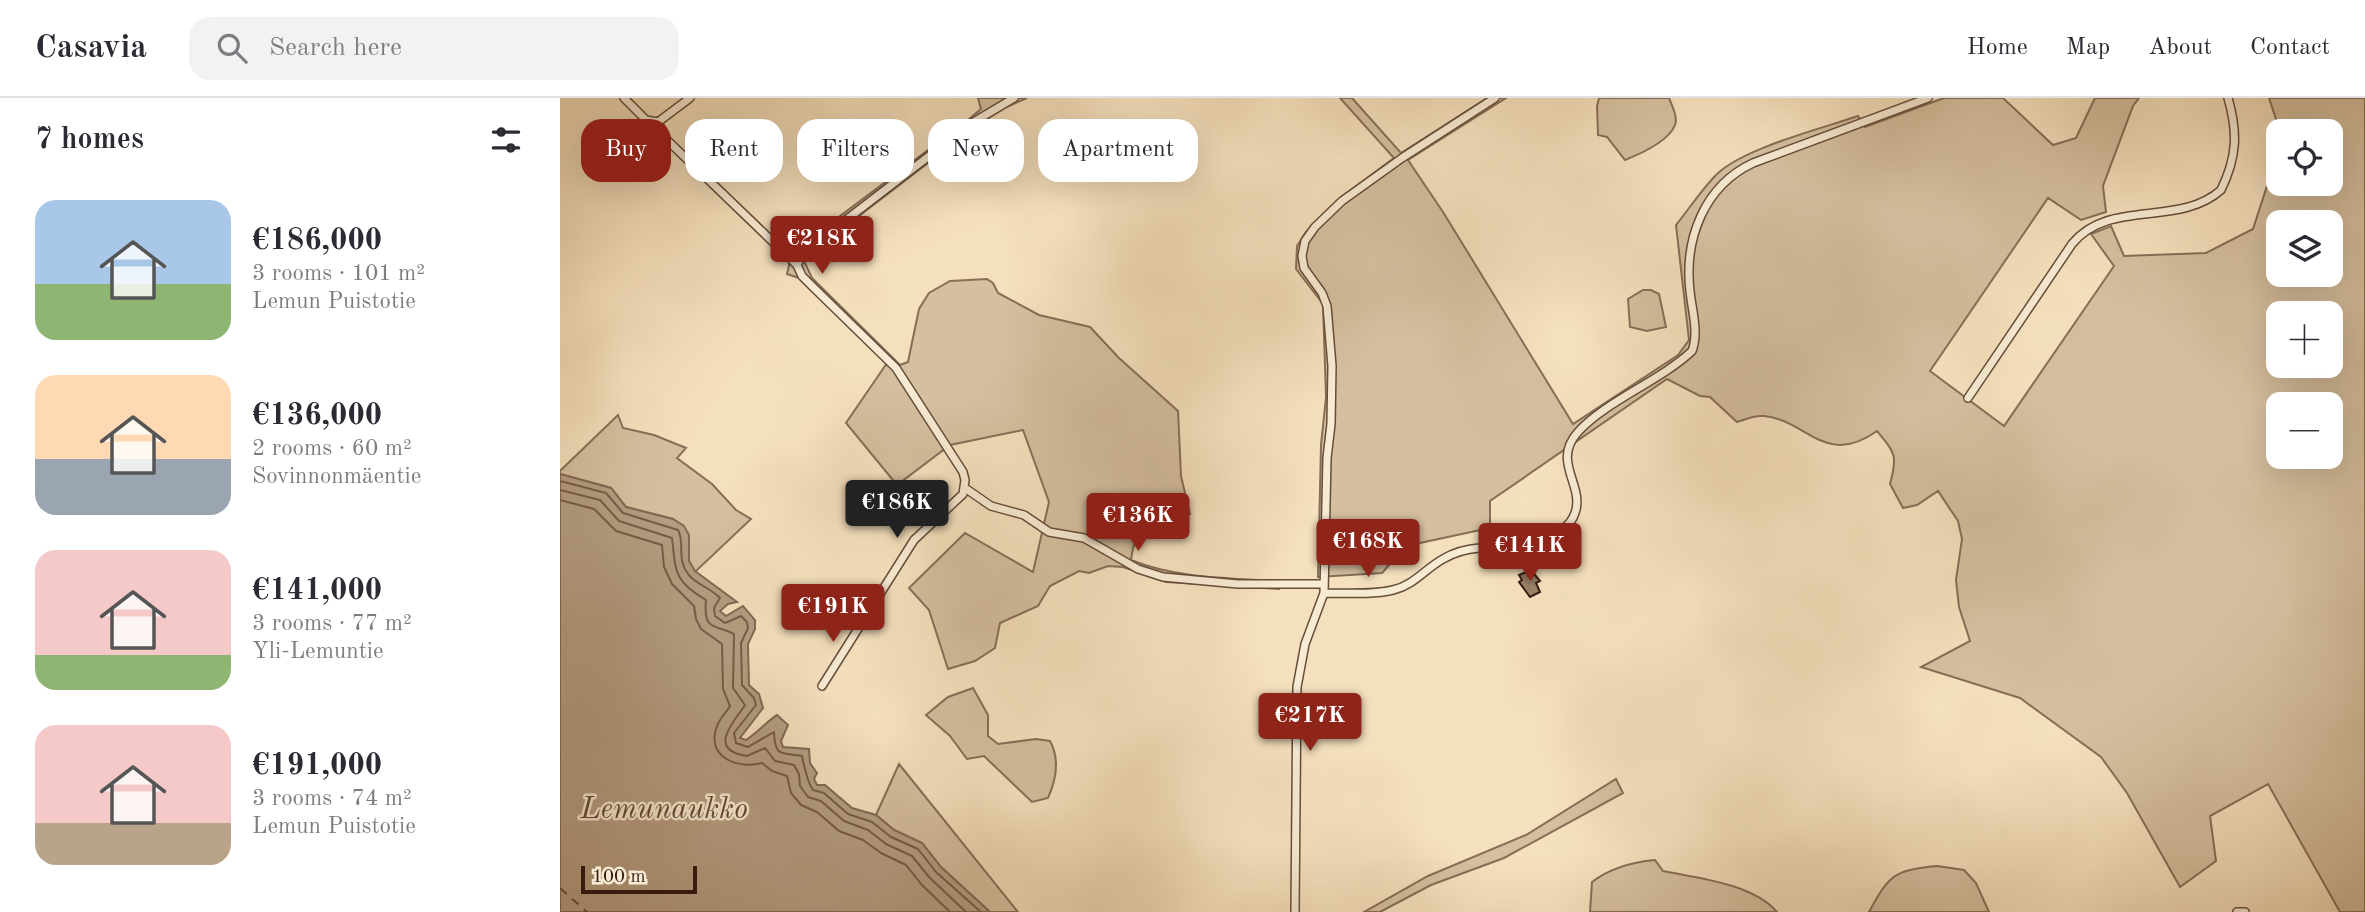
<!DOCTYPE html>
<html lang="en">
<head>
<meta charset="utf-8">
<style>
	:root { --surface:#fff; --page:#f2f2f3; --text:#2b2b33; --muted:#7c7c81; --line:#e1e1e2; --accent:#8f2418 }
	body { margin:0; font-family:"Old Standard TT",serif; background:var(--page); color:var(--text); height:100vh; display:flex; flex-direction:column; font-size:26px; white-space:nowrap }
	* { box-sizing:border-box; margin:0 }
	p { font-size:23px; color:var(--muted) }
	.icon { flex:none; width:38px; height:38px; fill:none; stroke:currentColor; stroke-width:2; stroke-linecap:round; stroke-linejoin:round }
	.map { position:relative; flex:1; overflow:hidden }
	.side { display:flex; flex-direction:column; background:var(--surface); width:560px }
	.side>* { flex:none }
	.top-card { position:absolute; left:21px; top:21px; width:665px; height:63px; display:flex; gap:14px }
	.tools { position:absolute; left:1706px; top:21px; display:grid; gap:14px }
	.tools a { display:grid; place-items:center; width:77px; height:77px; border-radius:14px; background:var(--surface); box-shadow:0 7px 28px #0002; font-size:35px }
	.scale { position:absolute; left:21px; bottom:18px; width:116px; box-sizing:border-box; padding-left:7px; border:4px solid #371c0f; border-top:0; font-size:19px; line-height:24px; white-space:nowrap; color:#371c0f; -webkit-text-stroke:5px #f8ebd4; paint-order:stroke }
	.price { position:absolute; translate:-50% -60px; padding:0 16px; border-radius:7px; background:var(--accent); color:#fff; font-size:23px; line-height:46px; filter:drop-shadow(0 2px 4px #0008) }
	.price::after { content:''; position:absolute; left:50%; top:42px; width:21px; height:16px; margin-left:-10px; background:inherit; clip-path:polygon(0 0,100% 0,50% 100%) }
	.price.on { background:#222; color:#fff }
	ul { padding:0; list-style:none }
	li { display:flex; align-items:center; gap:21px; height:175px; padding:0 35px }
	li span { display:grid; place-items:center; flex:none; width:196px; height:140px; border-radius:21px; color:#555 }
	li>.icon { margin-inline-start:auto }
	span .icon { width:84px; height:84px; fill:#fffc; stroke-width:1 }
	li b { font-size:30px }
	h2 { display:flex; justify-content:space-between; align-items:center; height:84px; padding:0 35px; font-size:30px }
	.chip { padding:0 24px; border-radius:21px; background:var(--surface); box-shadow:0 7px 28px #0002; font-size:24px; line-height:63px }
	.chip.on { background:var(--accent); color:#fff }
	header { display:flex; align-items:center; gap:42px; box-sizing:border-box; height:98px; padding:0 35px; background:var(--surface); border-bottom:2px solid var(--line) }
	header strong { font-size:33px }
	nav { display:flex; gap:38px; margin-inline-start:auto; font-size:24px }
	.search { width:490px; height:63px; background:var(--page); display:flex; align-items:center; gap:18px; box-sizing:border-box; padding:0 24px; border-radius:21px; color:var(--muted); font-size:26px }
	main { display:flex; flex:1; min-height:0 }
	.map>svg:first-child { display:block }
</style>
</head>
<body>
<header>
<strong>Casavia</strong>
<div class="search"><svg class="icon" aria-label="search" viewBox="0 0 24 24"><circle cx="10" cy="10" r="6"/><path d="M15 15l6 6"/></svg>Search here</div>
<nav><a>Home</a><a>Map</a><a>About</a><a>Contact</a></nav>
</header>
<main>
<section class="side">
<h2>7 homes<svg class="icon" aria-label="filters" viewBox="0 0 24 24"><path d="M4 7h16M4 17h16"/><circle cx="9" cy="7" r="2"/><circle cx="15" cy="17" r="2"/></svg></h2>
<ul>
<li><span style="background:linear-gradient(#a9c7e8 60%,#8fb573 0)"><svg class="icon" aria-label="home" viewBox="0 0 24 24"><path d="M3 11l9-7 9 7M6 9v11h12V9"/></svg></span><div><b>€186,000</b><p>3 rooms · 101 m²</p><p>Lemun Puistotie</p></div></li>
<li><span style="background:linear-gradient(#ffd9b3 60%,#9aa5b1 0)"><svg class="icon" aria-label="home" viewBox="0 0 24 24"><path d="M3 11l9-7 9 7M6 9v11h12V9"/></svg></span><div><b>€136,000</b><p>2 rooms · 60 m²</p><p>Sovinnonmäentie</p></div></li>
<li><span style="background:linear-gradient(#f6c9c9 75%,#8fb573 0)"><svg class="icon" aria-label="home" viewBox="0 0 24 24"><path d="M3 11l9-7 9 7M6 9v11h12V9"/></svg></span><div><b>€141,000</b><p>3 rooms · 77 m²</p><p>Yli-Lemuntie</p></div></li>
<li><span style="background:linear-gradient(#f6c9c9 70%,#b9a48a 0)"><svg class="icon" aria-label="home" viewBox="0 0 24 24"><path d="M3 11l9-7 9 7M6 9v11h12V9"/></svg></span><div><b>€191,000</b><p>3 rooms · 74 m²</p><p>Lemun Puistotie</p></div></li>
</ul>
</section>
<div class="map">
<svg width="1805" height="814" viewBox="0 0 1805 814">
	<rect width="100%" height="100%" fill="#f5e0bd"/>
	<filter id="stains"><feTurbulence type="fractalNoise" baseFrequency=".00286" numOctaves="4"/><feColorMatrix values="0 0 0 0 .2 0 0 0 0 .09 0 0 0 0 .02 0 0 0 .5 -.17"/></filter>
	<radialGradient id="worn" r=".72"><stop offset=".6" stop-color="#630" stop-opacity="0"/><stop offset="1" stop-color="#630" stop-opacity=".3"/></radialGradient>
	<path fill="#d5bf9f" stroke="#866e57" stroke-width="2" fill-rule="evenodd" d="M418,0H467L444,10L415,29L252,154L244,163L252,180L340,267L348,264L359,211L369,195L390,183L427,181L433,185L438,195L479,217L530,229L559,260L618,313L621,378L630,416C593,417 576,423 571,462C618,481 669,480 719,483V491L606,484L563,469L548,468L529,475L519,473L490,488L478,508L440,525L435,550L415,563L388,571L369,512L349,490L405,435L473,474L489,404L463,332L390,347L337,387L286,325L327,265L239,180L227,176L232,154L408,22L421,11Z
		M780,0H792L841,55L927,0H946L848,62L883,114L1013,326L1118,257L1129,242L1116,127C1129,111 1142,91 1157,76C1184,50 1260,31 1298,18L1305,29L1384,0H1443L1493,47L1516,40L1535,0H1579L1573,8L1543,88L1546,114L1521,122L1488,100L1370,273L1444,328L1554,168L1531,136L1551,128L1564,158L1646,155L1693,131L1718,54V86H1771V33H1720L1709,0H1805V814H1780L1708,686L1650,718L1656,763L1620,789L1567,695L1541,659L1460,600L1361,569L1410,543L1399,509L1396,482L1402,441L1398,423L1378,393L1357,407L1343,410L1330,386C1338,357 1335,355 1317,333C1265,370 1247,322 1204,318C1194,317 1186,321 1177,324L1150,299L1140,298L1107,281L930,403V430L846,448L822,475L758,479L761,347L766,299L763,206L736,171L737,148L746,134L780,100L834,60ZM1718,124H1771V177H1718ZM1718,215H1771V268H1718ZM1718,306H1771V359H1718Z
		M1039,0H1109C1112,8 1118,19 1115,27C1109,43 1080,56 1065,62L1047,39L1038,37L1037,8Z
		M1083,192H1091L1099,196L1106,229L1087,233L1070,229L1068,201Z
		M58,317L63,330L94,337L126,350L117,360L152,386L176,412L191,421L135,474L129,463V437L113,421L66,409L51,390L0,376V373Z
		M413,590L428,617V638L438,646L476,641L490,643C500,661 496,682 488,700L472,704L424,658L407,661L390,638L366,617L388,599Z
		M339,666L458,814H430L381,769L362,745L334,732L316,717Z
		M1056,681L1063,695L944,760L871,787L820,814H804L868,778L966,737Z
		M1095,762L1103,773C1138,780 1193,786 1217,814H1030L1032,784C1049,771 1073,764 1095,762Z
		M1377,768L1404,772L1416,785L1429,814H1309C1329,777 1334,772 1377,768Z"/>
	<path fill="#b49d82" stroke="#826954" stroke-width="2" d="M0,376L51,390L66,409L113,421L124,428L129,437V463L135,473L177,504L168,506L160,513L166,518L183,508L195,522V531L188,546L189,587L199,596L203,610L180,640L186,642C196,636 211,620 217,617L228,627L221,643L223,649L249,651L250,665L257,675L254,681L257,687H265L292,710L316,717L334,732L362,745L381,769L430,814H0Z"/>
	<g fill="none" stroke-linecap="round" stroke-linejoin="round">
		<path stroke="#765c48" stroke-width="2" d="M0,383L46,395L63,415L118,432C124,443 119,455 123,466C129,486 148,487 160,500L154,510L155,518L165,525L181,518L187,524L188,530L181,545L182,587L194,600L196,607L174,635L176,645L188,649L214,634C215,660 221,654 242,658C244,668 247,684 253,692L264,695L288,716L312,724L331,739L358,751L376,774L421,814
			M0,392L40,402L59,423L112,440C116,473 113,483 146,502C143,534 155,526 174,536L173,590L185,607C174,624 146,652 187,658L205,650L215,663L234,667L239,676L240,688L248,699L261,703L284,723L308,732L326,746L352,758L369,779L406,814
			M0,402L34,411L56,433L102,447L104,469L112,486L134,508L136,521L141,531L162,546L163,591L170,608C166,615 158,622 156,631C147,661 180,671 202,665L212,673L227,678L231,695L241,707L257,714L279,733L303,742L321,755L346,767L362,787L390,814"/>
		<path stroke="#634937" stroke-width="2" stroke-dasharray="9 7" stroke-linecap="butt" d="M0,790L27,814"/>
	</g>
	<path fill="#9a8269" stroke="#371c0f" stroke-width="2" d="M69,40H73L85,53L87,51L92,56L89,58L96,71L91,75L87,72L85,74L81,70L71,69L74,63L63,50V45Z
		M971,472L980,483L976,485L980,494L970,499L959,484L962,482L959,477Z"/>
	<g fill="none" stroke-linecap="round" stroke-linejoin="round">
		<g stroke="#664d3a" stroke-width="10">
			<path id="minor" d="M64,0L86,22L98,24L107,42L237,167L242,178L253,189L336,270L403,374L405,382L403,396L354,442L262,588
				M98,24L130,0
				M237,167L243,155L412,25L454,0
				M1408,300L1512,146C1549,100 1618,130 1661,92C1677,59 1678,35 1668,0
				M405,390L431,408L464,417L489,434L524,440L578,471L603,479L678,486H763
				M764,495C787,495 811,497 833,492C854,487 865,471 883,461C893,455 907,451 919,450C946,446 1003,449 1015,415C1025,387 991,364 1018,334C1046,303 1100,283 1132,253C1139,234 1132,213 1130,193C1124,141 1144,88 1193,65L1368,0
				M735,814L737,589L745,546L764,495L767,360L771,326L772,268L767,208L762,195L744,170L742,158L745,143L755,129L782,103L842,60L935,0
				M1677,814H1685"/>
		</g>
		<use href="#minor" stroke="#f8ebd4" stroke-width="7"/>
	</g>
	<g text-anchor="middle" stroke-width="5" stroke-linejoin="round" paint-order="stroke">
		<g font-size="30" font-style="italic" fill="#634937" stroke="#f8ebd4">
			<text x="104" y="720">Lemunaukko</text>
		</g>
	</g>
	<rect width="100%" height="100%" filter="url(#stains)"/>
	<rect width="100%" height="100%" fill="url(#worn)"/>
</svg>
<div class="tools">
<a><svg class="icon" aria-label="locate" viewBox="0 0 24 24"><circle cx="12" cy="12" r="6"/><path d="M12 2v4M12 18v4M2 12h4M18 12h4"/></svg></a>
<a><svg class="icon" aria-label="layers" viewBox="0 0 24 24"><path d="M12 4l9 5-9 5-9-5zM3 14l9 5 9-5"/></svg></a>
<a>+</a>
<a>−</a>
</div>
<div class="scale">100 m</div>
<b class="price" style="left:262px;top:178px">€218K</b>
<b class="price on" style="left:337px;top:442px">€186K</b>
<b class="price" style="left:578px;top:455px">€136K</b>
<b class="price" style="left:808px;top:481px">€168K</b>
<b class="price" style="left:970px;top:485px">€141K</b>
<b class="price" style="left:273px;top:546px">€191K</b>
<b class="price" style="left:750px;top:655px">€217K</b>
<div class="top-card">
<a class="chip on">Buy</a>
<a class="chip">Rent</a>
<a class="chip">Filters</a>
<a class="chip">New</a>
<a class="chip">Apartment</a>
</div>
</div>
</main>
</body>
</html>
